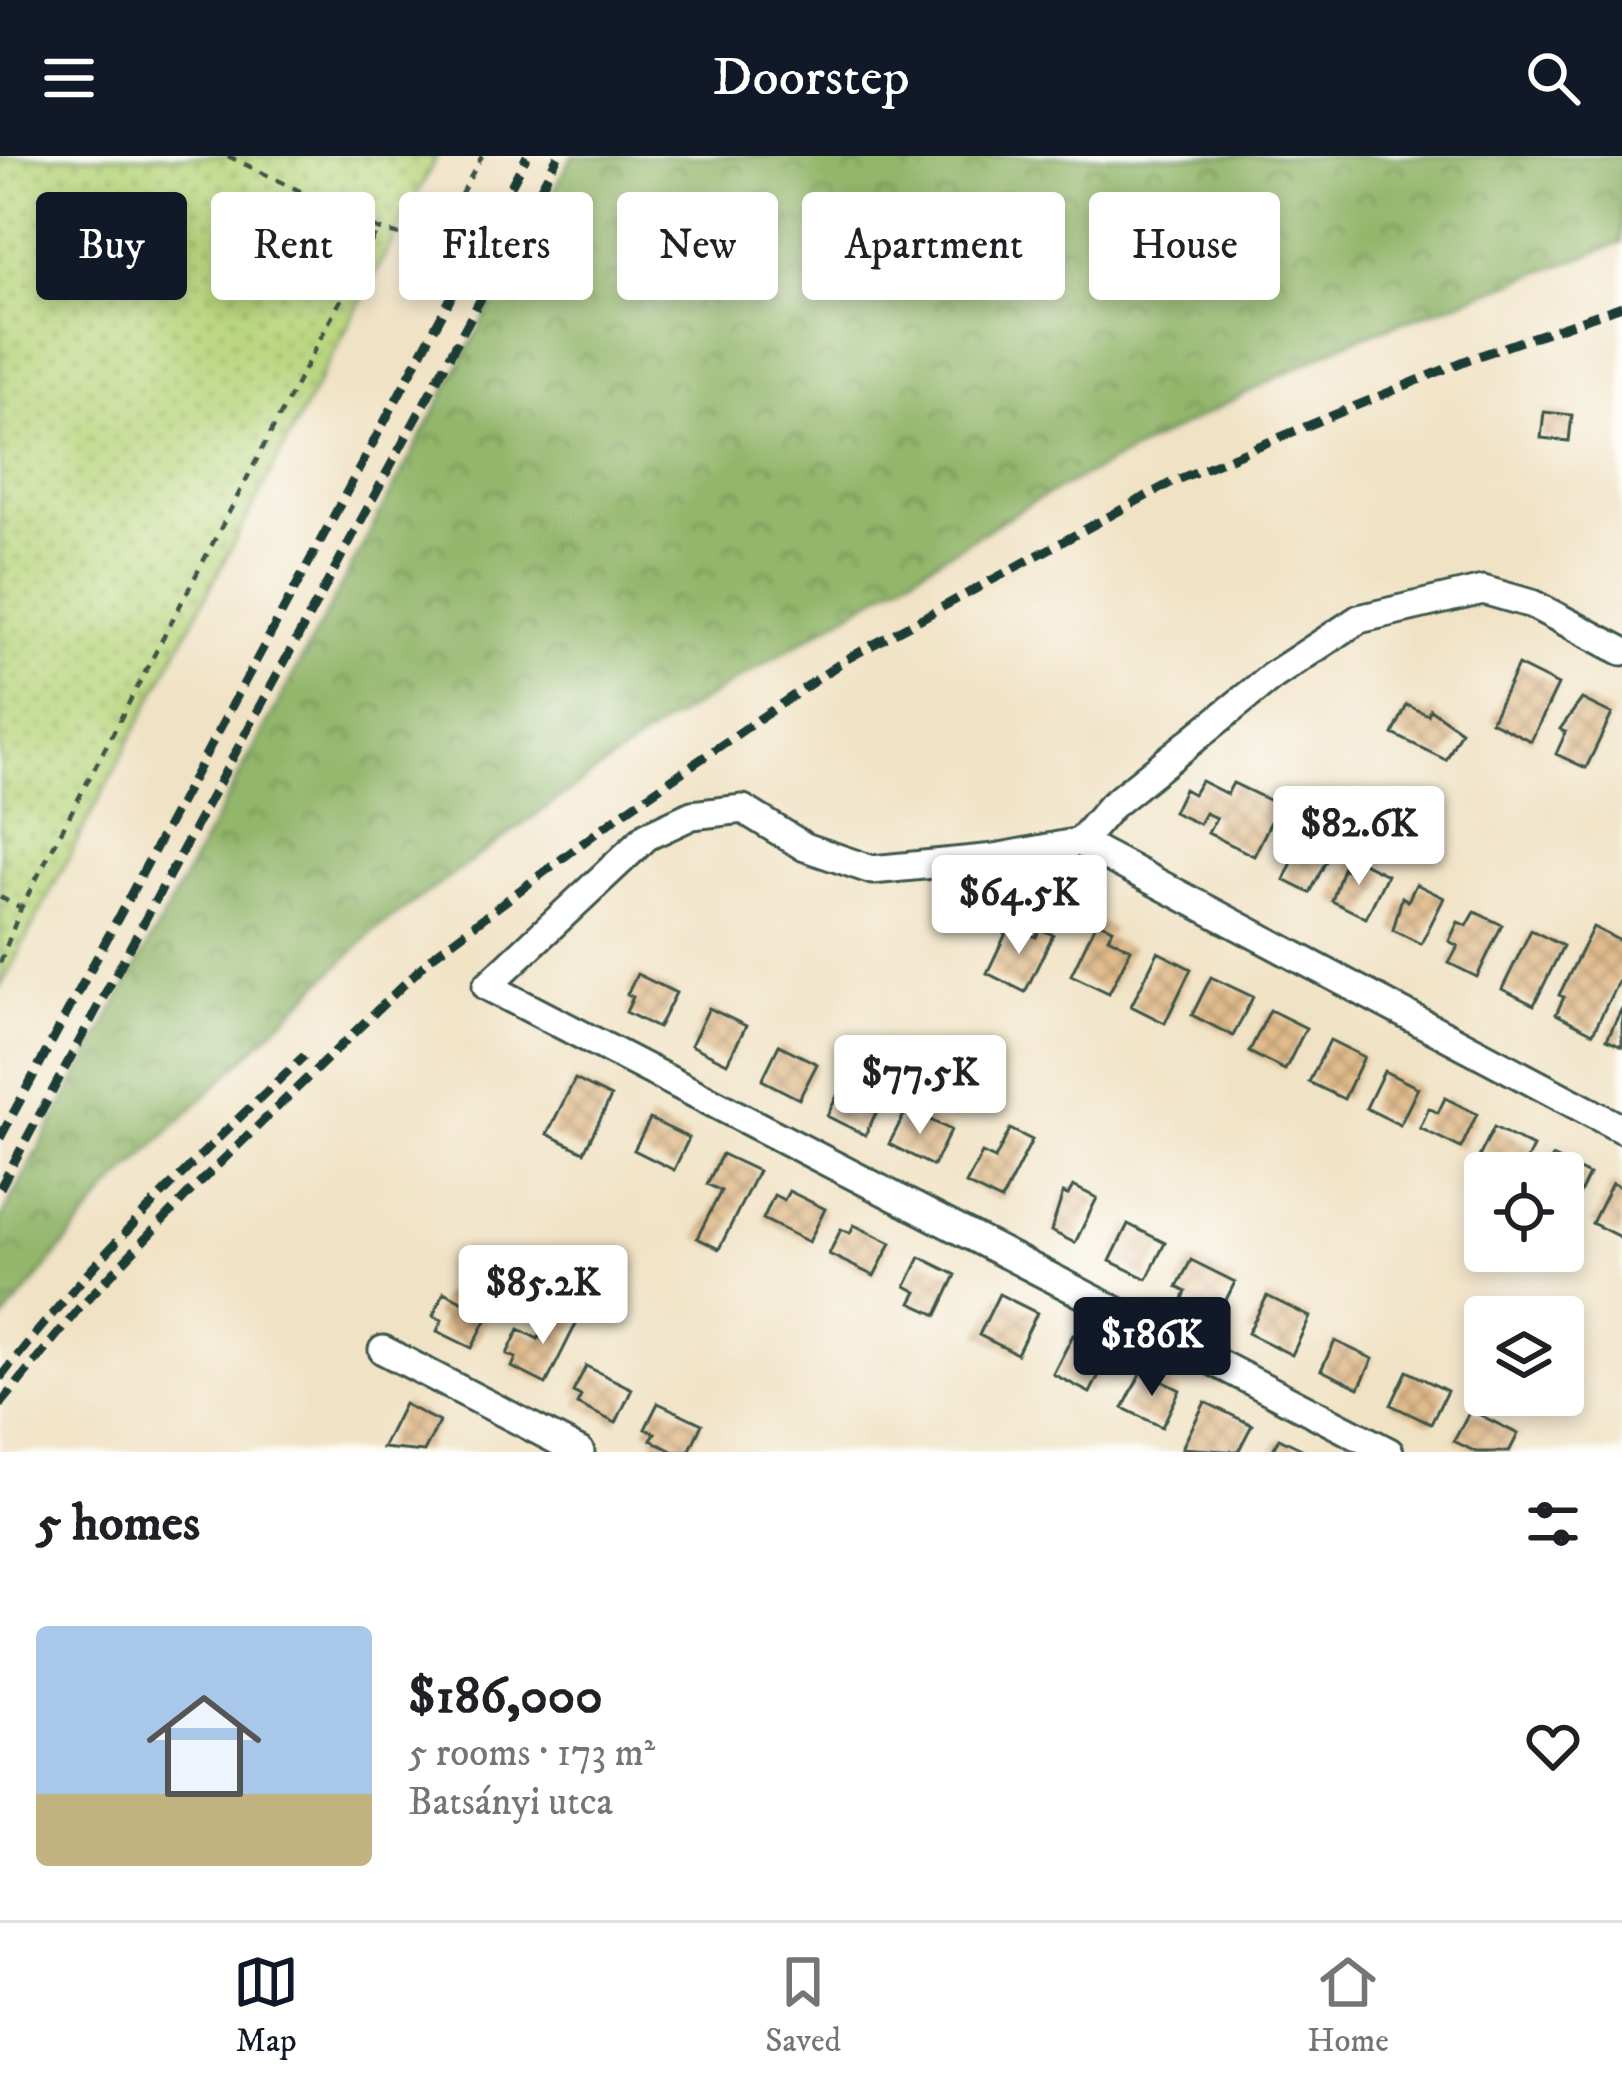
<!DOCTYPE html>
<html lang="en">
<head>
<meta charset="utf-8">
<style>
	:root { --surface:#fff; --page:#f2f2f2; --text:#202124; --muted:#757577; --line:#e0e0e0; --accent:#111827 }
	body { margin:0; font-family:"IM FELL DW Pica",serif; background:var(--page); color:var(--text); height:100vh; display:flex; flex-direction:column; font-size:45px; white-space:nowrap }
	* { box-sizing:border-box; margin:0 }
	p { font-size:39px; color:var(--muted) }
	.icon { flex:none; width:66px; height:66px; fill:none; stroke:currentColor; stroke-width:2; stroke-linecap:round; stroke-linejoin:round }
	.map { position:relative; height:1296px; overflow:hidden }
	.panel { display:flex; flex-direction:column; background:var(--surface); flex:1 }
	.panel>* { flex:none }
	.guide { position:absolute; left:36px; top:36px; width:1551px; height:108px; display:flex; gap:24px }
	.fabs { position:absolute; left:1464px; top:996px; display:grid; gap:24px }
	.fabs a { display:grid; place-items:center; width:120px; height:120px; border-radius:12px; background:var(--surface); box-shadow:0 6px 18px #0003; font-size:60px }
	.price { position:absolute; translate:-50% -102px; padding:0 27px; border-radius:12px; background:#fff; color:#222; font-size:39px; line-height:78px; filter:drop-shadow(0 3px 6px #0008) }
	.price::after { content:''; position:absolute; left:50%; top:72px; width:36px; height:27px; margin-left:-18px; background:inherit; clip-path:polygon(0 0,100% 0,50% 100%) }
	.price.active { background:var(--accent); color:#fff }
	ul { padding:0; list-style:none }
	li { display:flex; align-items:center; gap:36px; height:300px; padding:0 36px }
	li span { display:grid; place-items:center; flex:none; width:336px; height:240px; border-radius:12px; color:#555 }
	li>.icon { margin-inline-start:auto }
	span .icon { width:144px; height:144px; fill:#fffc; stroke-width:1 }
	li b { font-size:51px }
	h2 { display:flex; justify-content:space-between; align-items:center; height:144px; padding:0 36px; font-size:51px }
	.chip { padding:0 42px; border-radius:12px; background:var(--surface); box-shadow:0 6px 18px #0003; font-size:42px; line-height:108px }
	.chip.active { background:var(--accent); color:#fff }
	header { display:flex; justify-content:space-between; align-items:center; height:156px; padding:0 36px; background:var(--accent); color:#fff; font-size:54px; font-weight:600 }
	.tab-bar { display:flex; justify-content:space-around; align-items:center; height:168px; border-top:3px solid var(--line); background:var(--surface); font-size:33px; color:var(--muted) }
	.tab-bar a { display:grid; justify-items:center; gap:6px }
	.tab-bar .active { color:var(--accent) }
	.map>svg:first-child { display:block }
</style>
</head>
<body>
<header><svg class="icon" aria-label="menu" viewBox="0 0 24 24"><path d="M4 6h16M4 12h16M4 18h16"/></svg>Doorstep<svg class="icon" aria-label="search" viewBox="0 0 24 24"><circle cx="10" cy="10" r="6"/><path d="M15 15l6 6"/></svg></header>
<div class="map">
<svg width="1622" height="1296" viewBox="0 0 1622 1296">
	<defs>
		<pattern id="grass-dots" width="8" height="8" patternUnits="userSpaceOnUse" patternTransform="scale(3)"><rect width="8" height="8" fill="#b8d47b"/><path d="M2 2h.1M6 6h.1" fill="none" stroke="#95ad66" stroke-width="1.8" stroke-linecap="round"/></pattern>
		<pattern id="forest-crowns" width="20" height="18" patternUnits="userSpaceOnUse" patternTransform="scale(3)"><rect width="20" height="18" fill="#92b66b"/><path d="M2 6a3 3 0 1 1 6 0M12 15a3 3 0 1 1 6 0" fill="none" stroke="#779559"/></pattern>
		<pattern id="building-cross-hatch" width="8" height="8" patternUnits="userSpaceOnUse" patternTransform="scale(3)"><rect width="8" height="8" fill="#e1bb8c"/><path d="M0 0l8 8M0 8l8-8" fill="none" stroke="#b69973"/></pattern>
	</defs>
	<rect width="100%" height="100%" fill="#fdfcf7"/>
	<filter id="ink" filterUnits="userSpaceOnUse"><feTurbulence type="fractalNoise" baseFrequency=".00833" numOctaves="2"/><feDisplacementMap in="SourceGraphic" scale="24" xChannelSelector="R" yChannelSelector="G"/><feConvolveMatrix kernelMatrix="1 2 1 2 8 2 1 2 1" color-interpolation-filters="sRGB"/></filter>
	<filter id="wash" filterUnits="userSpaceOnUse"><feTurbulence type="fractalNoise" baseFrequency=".004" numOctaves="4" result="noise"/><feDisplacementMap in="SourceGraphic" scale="48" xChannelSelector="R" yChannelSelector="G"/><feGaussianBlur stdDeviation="2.7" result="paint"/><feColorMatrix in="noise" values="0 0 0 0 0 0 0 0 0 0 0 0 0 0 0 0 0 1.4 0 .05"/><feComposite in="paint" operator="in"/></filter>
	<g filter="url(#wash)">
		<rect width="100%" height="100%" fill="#f0e2c4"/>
		<path fill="url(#grass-dots)" stroke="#6c8858" stroke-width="3" d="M0,0H437L0,832Z"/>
		<path fill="url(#forest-crowns)" stroke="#587a50" stroke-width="3" d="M572,0H1622V87L1347,186L1033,346L659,571L375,774L111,1032L0,1168V1065Z"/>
		<g id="blocks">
			<path fill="url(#building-cross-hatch)" d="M1544,256L1572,259L1569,285L1541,282Z
				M1518,509L1558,529L1531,585L1491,565Z
				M1582,543L1612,558L1586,612L1556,598L1566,576L1560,573Z
				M1407,549L1428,559L1430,553L1461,575L1446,604L1393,578Z
				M1201,625L1227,638L1233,627L1279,649L1254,700L1208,677L1216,662L1205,657L1199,668L1173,656L1184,633L1193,638Z
				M1308,674L1335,687L1310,737L1284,724L1292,706L1287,703Z
				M1353,702L1387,719L1366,762L1332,745L1343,712L1347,714Z
				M1416,728L1444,742L1421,788L1393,774L1402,741L1408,745Z
				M1475,756L1502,769L1477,821L1449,807L1458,790L1449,785L1458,766L1467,770Z
				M1097,765L1113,773L1108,781L1131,793L1109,837L1071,819Z
				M1010,769L1036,781L1040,773L1053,779L1025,836L987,817Z
				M1593,771L1622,786V817L1593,877L1556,858L1564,841L1559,839Z
				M1531,774L1563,790L1534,849L1502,833Z
				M1158,796L1191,813L1165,867L1131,850Z
				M637,818L676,837L658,872L626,856L633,841L627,838Z
				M1211,821L1253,841L1233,880L1192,859Z
				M709,852L746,870L727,907L691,889Z
				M1622,852V890L1607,883Z
				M1270,854L1306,872L1285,914L1249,896Z
				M1330,884L1364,901L1344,943L1309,926Z
				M779,889L817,908L799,943L762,924Z
				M1384,915L1418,932L1400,969L1366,952Z
				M849,916L887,935L865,979L827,960Z
				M575,923L611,941L584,996L547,978Z
				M1445,942L1477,958L1461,992L1420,972L1429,952L1438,957Z
				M907,953L951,974L933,1010L889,988Z
				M650,963L689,982L674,1014L634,994Z
				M1494,971L1533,991L1520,1017H1492L1475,1009Z
				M1010,973L1032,984L1001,1045L966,1028L982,997L995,1003Z
				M722,998L758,1015L719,1093L697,1082L721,1035L707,1028Z
				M1553,1001L1589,1019L1569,1060L1563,1057V1017H1544Z
				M1612,1027L1622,1032V1082L1592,1067Z
				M1073,1030L1097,1042L1075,1087L1051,1075L1063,1037L1068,1039Z
				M789,1035L825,1053L809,1086L763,1063L774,1039L784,1044Z
				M1128,1068L1165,1087L1147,1123L1110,1105Z
				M854,1069L891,1087L874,1120L829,1098L841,1073L850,1077Z
				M920,1101L956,1119L937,1159L911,1147L917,1136L906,1130Z
				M1191,1104L1235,1126L1218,1160L1183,1143L1186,1136L1177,1131Z
				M489,1117L506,1125L472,1192L437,1175L442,1164L433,1160L444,1136L473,1151Z
				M999,1138L1037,1157L1017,1198L979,1179Z
				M1267,1140L1310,1161L1292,1199L1248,1177Z
				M554,1152L578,1164L546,1228L512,1211L516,1202L507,1198L519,1173L538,1183Z
				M1073,1179L1110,1197L1090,1237L1053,1218Z
				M1335,1185L1373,1203L1359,1232L1321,1214Z
				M586,1210L632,1233L616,1267L577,1248L581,1240L573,1236Z
				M1142,1215L1180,1234L1162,1271L1123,1252Z
				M1407,1215L1447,1235L1431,1268L1391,1249Z
				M1205,1246L1252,1269L1238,1296L1182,1292Z
				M658,1247L702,1268L689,1296H674L651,1284L655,1277L645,1273Z
				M404,1248L439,1266L424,1296L382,1292Z
				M1470,1254L1518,1278L1509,1296H1476L1454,1285Z
				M1279,1282L1308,1296H1272Z"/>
		</g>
	</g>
	<g filter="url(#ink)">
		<use href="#blocks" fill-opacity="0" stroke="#3e564a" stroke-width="3"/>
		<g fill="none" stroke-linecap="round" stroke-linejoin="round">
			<g stroke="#3e564a" stroke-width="33">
				<path id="street" d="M1080,686L1622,973
					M383,1194L580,1296
					M1389,1296L487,830L647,680L692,659L743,653L805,691L872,714L995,702L1080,686L1111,650L1271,521L1359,463L1483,434L1532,448L1622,495"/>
			</g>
			<path stroke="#3e564a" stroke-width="4.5" stroke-dasharray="9 9" stroke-linecap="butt" d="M228,0L378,73L411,82L448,62L482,0
				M0,741L21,752
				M0,807L21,752L378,73"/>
			<use href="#street" stroke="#fff" stroke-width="27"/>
			<path stroke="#1f3d34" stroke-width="9" stroke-dasharray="18 9" stroke-linecap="butt" d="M0,982L527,0
				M0,1032L558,0
				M0,1222C91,1105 196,1002 304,900
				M0,1249L79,1152L191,1035L434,799L624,656L845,504L1174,325L1467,204L1622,150"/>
		</g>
	</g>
</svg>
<div class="fabs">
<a><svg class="icon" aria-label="locate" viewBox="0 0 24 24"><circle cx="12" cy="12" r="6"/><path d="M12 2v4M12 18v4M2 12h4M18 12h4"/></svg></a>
<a><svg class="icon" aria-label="layers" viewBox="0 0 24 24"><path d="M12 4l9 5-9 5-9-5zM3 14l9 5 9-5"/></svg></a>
</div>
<b class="price" style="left:1359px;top:732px">$82.6K</b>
<b class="price" style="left:1019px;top:801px">$64.5K</b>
<b class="price" style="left:920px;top:981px">$77.5K</b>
<b class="price" style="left:543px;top:1191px">$85.2K</b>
<b class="price active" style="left:1152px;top:1243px">$186K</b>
<div class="guide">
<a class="chip active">Buy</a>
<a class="chip">Rent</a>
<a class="chip">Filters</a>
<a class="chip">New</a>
<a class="chip">Apartment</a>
<a class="chip">House</a>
</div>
</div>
<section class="panel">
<h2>5 homes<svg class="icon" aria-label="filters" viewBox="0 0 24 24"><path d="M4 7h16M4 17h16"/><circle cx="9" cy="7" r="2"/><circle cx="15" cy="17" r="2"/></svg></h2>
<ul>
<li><span style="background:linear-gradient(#a9c7e8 70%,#c2b280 0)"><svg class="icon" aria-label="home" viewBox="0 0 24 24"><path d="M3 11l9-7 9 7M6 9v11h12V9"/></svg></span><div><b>$186,000</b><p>5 rooms · 173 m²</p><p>Batsányi utca</p></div><svg class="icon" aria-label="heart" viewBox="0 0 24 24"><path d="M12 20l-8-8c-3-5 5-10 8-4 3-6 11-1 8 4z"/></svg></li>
</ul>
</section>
<nav class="tab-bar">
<a class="active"><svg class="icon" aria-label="map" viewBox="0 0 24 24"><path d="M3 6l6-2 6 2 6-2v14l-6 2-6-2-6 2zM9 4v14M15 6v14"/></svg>Map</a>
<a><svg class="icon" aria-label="saved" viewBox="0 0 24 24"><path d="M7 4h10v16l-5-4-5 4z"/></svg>Saved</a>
<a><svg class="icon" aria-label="home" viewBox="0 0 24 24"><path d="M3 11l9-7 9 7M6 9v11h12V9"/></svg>Home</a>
</nav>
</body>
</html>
